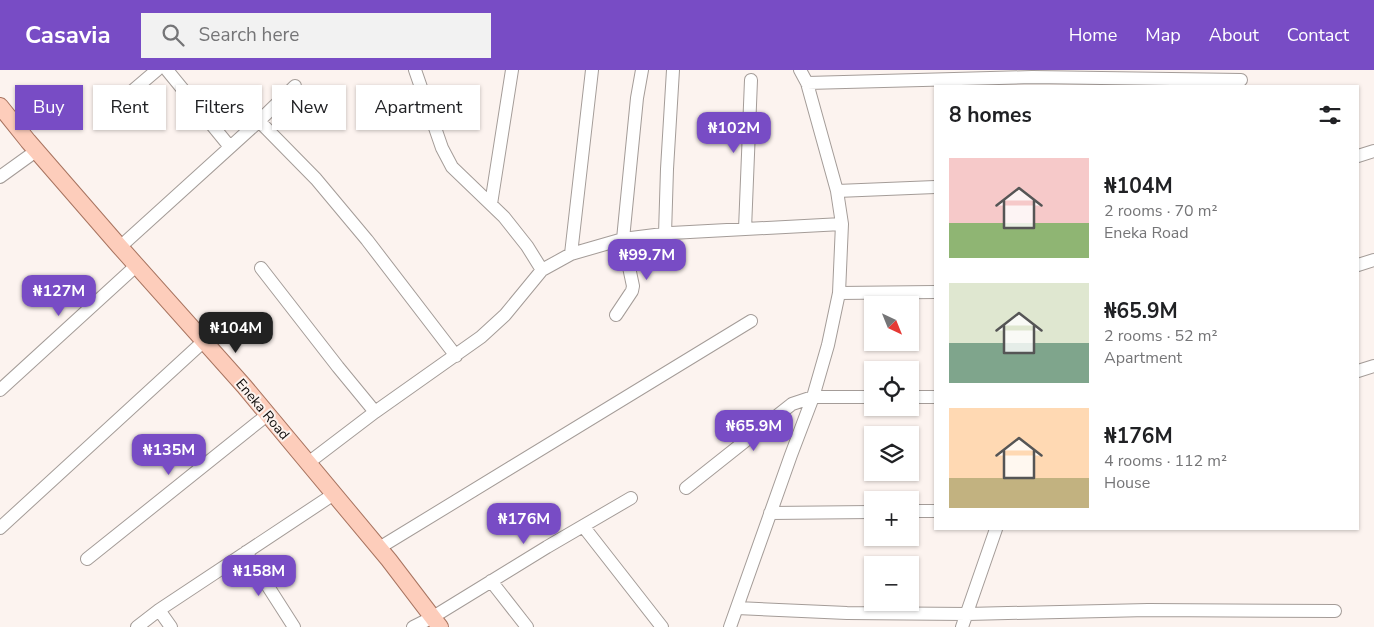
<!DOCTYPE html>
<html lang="en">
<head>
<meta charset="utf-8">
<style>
	:root { --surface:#fff; --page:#f2f2f2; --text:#202124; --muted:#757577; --accent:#784cc5 }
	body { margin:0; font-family:"Nunito Sans",sans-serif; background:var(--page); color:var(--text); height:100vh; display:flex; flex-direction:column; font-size:19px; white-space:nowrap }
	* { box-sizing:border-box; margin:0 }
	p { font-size:16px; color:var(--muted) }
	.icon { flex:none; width:28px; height:28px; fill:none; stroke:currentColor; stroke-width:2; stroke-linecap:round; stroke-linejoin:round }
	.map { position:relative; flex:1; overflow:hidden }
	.drawer { position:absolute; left:934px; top:15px; width:425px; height:445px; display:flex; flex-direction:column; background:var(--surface); border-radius:0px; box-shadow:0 1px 4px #0004 }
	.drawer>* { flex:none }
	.hud { position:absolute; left:15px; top:15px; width:475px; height:45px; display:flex; gap:10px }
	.needle { width:32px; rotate:137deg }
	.buttons { position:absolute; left:864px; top:226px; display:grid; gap:10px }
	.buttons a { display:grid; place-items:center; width:55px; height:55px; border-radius:0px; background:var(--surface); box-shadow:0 1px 4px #0004; font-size:25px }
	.price { position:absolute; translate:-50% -42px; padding:0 11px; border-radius:10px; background:var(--accent); color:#fff; font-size:16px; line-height:32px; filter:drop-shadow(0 1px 2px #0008) }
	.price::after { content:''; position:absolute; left:50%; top:30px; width:15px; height:11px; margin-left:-8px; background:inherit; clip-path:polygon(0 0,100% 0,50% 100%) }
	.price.selected { background:#222; color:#fff }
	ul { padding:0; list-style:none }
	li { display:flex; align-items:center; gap:15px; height:125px; padding:0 15px }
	li span { display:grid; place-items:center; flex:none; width:140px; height:100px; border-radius:0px; color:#555 }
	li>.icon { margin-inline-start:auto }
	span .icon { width:60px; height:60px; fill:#fffc; stroke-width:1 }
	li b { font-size:21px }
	h2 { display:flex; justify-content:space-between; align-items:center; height:60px; padding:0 15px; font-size:21px }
	.chip { padding:0 18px; border-radius:0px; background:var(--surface); box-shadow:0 1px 4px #0004; font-size:18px; line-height:45px }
	.chip.selected { background:var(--accent); color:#fff }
	header { display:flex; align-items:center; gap:30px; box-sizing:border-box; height:70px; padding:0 25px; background:var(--accent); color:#fff }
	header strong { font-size:24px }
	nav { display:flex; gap:28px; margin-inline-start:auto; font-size:18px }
	.search { width:350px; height:45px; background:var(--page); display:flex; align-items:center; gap:12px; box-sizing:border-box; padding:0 18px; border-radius:0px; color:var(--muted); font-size:19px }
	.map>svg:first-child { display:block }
</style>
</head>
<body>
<header>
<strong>Casavia</strong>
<div class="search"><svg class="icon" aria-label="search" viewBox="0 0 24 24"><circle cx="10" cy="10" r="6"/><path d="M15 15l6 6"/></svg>Search here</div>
<nav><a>Home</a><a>Map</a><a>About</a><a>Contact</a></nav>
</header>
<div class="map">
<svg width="1374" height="557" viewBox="0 0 1374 557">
	<rect width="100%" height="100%" fill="#fcf3ef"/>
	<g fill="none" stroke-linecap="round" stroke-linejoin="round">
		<g stroke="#a49c98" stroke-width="14">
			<path id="minor" d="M167,0L230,77
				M415,0L442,78L452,97L504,147L527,176L542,200
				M807,13L1032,7L1241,10
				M117,34L157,0
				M259,51L316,109L367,170L456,286
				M1358,86L1374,81
				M0,107L36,81
				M837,121L935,117
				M491,134L512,0
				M745,159L751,10
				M665,164L667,99L673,0
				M120,177L259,51L295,16
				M571,184L592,0
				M1358,195L1374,190
				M261,198L338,297L375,342
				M839,223L935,222
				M616,245L632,221L633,216L623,169L637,28L642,0
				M1358,301L1374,296
				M0,320L137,195
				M910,327H935
				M308,393L375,342L481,267L505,245L542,200L571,184L623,169L671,163L842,154
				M686,418L792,334L813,327H872
				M910,441H935
				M770,443L872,442
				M583,456L662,557
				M0,458L204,271
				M379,478L751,251
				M246,482L294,557
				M87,489L267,345
				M491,511L527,557
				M737,538L847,543L967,544L1148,540L1335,541
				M159,540L171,557
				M137,557L159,540L334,424
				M413,557L433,547L547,477L631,428
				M730,557L791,385L813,327L828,275L839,223L842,154L837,121L807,13L800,0
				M962,557L996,459"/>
		</g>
		<g stroke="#a87460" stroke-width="18">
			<path id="major" d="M0,36L28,71L120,177L244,316L389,490L440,557"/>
		</g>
		<use href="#minor" stroke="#fff" stroke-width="12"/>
		<use href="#major" stroke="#fdcdbb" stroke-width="16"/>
	</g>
	<g text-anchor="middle" stroke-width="4" stroke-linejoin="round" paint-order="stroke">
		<g font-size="14" fill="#0f0c0b" stroke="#fcf3ef">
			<text transform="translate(263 339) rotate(50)" y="5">Eneka Road</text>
		</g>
	</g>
</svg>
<div class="buttons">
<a><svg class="needle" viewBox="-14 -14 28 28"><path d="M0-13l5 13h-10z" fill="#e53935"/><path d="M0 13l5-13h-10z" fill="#757577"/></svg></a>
<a><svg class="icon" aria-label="locate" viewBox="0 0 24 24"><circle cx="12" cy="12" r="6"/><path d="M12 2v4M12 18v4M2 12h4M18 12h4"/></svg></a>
<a><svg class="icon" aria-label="layers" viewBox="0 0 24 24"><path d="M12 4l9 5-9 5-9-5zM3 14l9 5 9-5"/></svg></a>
<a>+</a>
<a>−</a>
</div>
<b class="price" style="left:734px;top:84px">₦102M</b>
<b class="price" style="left:647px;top:211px">₦99.7M</b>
<b class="price" style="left:59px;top:247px">₦127M</b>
<b class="price selected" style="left:236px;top:284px">₦104M</b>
<b class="price" style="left:754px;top:382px">₦65.9M</b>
<b class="price" style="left:169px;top:406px">₦135M</b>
<b class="price" style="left:524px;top:475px">₦176M</b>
<b class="price" style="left:259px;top:527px">₦158M</b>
<div class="hud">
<a class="chip selected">Buy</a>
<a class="chip">Rent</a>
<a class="chip">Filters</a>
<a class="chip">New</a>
<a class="chip">Apartment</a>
</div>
<section class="drawer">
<h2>8 homes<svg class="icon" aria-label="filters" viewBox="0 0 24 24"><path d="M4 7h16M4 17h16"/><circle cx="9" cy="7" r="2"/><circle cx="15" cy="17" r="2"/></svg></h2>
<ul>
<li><span style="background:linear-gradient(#f6c9c9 65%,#8fb573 0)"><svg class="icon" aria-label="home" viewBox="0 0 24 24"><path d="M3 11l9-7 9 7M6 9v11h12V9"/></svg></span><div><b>₦104M</b><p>2 rooms · 70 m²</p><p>Eneka Road</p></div></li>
<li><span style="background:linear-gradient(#dfe7d0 60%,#7fa58c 0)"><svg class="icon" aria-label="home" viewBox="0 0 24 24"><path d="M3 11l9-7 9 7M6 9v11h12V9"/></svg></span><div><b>₦65.9M</b><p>2 rooms · 52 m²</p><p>Apartment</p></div></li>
<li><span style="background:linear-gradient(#ffd9b3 70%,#c2b280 0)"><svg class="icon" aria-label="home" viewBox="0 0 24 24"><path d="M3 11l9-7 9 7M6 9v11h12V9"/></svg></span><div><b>₦176M</b><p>4 rooms · 112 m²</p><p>House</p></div></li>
</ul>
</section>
</div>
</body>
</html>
